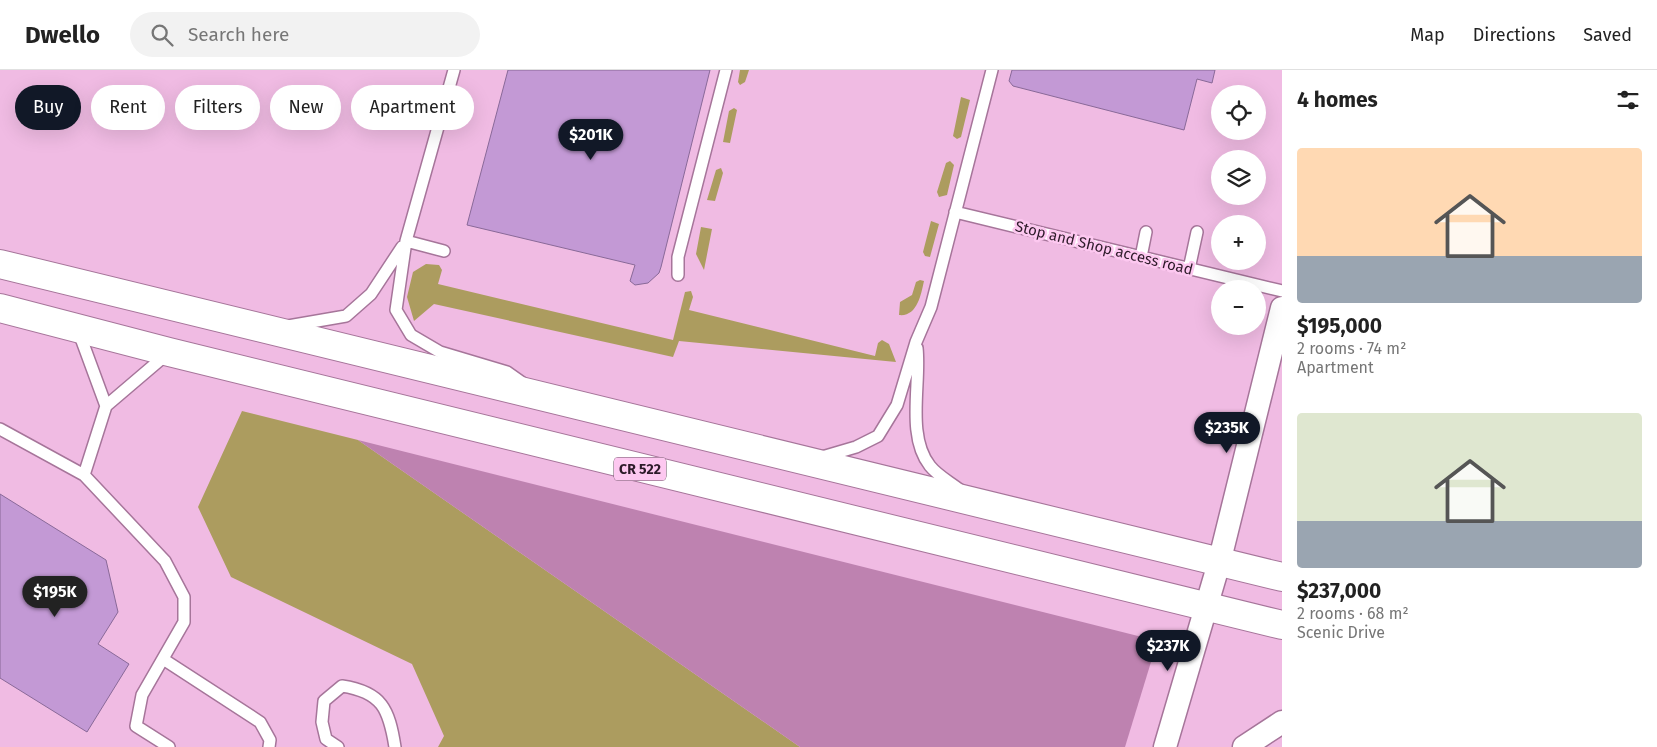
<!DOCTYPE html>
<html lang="en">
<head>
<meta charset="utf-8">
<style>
	:root { --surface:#fff; --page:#f2f2f2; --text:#222; --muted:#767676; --line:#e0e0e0; --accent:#111827 }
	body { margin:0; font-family:"Fira Sans",sans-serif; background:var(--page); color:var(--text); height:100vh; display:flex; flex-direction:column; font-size:19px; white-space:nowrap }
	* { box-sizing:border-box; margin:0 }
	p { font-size:16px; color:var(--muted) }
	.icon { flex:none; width:28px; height:28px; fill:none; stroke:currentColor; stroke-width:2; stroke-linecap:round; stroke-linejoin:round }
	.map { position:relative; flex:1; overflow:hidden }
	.details { display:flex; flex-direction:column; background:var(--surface); width:375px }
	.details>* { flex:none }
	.top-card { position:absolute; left:15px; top:15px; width:475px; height:45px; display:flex; gap:10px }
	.buttons { position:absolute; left:1211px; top:15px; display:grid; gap:10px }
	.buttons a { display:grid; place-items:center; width:55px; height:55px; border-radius:50%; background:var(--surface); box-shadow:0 5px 20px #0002; font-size:25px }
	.price { position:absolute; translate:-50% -42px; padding:0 11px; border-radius:18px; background:var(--accent); color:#fff; font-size:16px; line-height:32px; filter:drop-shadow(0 1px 2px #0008) }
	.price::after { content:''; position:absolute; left:50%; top:30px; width:15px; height:11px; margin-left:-8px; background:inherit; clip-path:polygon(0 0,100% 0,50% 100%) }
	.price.current { background:#222; color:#fff }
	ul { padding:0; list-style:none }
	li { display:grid; align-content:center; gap:10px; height:265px; padding:0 15px }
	li span { display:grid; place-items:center; height:155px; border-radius:5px; color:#555 }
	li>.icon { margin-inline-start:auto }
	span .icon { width:90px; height:90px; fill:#fffc; stroke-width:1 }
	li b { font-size:21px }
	h2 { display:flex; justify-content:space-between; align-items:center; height:60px; padding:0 15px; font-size:21px }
	.tag { padding:0 18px; border-radius:22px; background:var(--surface); box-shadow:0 5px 20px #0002; font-size:18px; line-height:45px }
	.tag.current { background:var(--accent); color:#fff }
	header { display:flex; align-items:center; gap:30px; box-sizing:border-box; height:70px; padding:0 25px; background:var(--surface); border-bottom:1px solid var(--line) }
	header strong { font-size:24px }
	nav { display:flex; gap:28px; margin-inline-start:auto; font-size:18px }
	.search { width:350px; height:45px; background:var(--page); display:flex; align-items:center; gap:12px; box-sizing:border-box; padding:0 18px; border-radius:28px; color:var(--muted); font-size:19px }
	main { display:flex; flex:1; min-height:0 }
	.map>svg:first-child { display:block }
</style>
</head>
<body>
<header>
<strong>Dwello</strong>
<div class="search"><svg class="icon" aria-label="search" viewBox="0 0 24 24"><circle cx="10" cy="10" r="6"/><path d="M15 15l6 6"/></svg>Search here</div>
<nav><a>Map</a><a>Directions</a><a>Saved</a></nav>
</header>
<main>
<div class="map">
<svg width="1282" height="677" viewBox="0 0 1282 677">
	<rect width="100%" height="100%" fill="#f0bbe3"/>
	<path fill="#ac9c5f" d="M740,0H749L745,12L740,15L738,12Z
		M961,27L970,30L961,67L957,69L953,66Z
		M734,38L737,40L730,73L723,72L729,41Z
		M950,91L954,95L947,125L939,127L937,122L946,93Z
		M721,98L723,103L715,131L707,130L716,100Z
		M931,151L939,154L930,187L925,186L923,182Z
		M701,157L712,159L704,200L696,184Z
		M426,194L439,195L442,200L438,214L673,270L685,222L691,221L693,227L689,240L875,286L878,273L882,270L889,274L896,292L679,271L673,287L434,234L414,251L407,227L413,202Z
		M920,210L924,211C921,225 917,247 899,245L900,232L912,225L916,212Z
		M242,341L358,370L800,677H438L444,666L412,594L231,507L198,437Z"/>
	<path fill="#be82b0" d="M358,370L1142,567L1151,592L1125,677H800Z"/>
	<path fill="#c399d5" stroke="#896998" d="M508,0H710L661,197L659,203L648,213L635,215L630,211L635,195L467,155Z
		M1012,0H1215L1212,13L1197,9L1184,60L1013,16L1009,11Z
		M0,424L106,490L118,542L98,574L129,594L87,662L0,608Z"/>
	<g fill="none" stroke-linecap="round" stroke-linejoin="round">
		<g stroke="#a6759a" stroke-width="14">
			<path id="lane" d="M454,0L406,171L396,240L411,265L440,282L507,302L524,314
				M955,142L1282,221
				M406,171L444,181
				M1141,187L1146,162
				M1189,199L1197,162
				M678,205V187L726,0
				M288,256L346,246L371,224L402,177
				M78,260L106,336
				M917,278C921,313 906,366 930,396C938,406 950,412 960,420
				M0,359L84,405L106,336L167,284
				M822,387L856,377L878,366L897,335L916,272L931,237L992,0
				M84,405L165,491L184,527V552L142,625L136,656L169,677
				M163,589L260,652L270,670L269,677
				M338,677L326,669L322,652L324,631L342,616C382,622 389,639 395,677"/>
		</g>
		<g stroke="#a6759a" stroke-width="25">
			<path id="street" d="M1165,677L1219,493L1282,238
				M1244,677L1282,652"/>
		</g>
		<g stroke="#a6759a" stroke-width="30">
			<path id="primary" d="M0,194L1282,507
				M0,238L169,282L1282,555"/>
		</g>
		<use href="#lane" stroke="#fff" stroke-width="11"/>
		<use href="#street" stroke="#fff" stroke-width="22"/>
		<use href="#primary" stroke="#fff" stroke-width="28"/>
	</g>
	<g text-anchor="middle" stroke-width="5" stroke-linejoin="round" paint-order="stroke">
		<rect fill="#fdc8f0" stroke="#6b4e65" stroke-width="1" x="614" y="387.5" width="52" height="23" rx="4"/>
		<g font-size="14" font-weight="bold" fill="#2d1a29">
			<text x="640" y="404">CR 522</text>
		</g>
		<g font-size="15" fill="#2d1a29" stroke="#fdc8f0">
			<text transform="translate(1104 178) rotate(14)" y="5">Stop and Shop access road</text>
		</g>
	</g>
</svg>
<div class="buttons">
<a><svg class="icon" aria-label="locate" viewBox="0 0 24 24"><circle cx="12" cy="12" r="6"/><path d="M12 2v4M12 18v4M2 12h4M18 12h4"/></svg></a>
<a><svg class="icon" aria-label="layers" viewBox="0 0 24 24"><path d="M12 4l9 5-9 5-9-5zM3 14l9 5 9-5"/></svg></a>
<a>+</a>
<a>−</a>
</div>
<b class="price" style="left:591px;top:91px">$201K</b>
<b class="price" style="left:1227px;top:384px">$235K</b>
<b class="price current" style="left:55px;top:548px">$195K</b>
<b class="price" style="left:1168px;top:602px">$237K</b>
<div class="top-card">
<a class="tag current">Buy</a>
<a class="tag">Rent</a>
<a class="tag">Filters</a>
<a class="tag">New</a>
<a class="tag">Apartment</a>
</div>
</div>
<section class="details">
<h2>4 homes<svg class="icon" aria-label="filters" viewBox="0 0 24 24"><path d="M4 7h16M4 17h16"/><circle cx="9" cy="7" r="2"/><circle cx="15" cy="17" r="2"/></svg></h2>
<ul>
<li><span style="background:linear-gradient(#ffd9b3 70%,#9aa5b1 0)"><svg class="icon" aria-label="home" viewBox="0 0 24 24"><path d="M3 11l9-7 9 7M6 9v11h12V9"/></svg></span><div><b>$195,000</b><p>2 rooms · 74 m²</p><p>Apartment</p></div></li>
<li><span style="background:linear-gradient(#dfe7d0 70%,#9aa5b1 0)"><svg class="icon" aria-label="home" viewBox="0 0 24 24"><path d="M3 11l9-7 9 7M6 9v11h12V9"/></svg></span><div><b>$237,000</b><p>2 rooms · 68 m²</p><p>Scenic Drive</p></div></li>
</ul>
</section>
</main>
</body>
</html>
